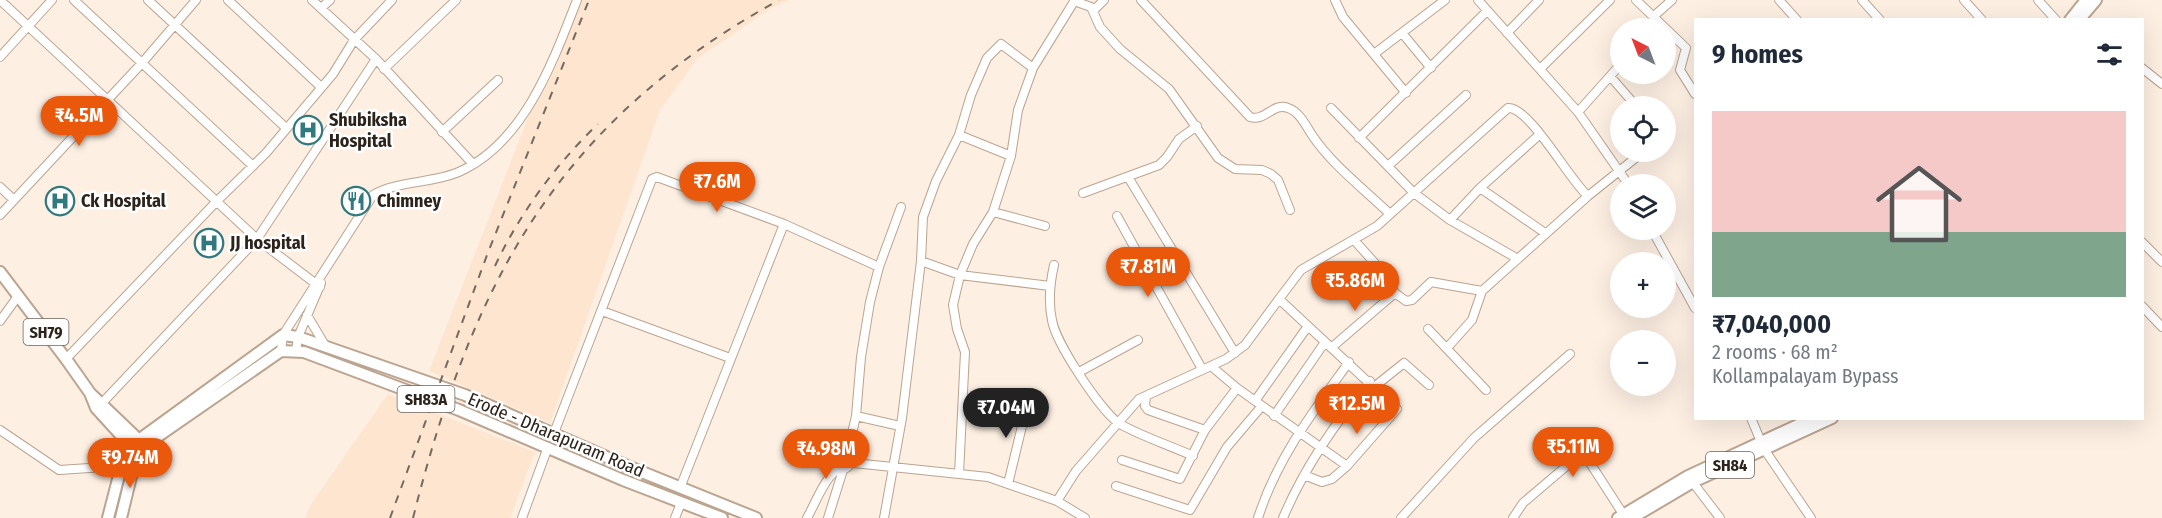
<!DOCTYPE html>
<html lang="en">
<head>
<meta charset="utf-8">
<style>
	:root { --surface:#fff; --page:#f2f2f3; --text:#1f2937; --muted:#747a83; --line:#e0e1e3; --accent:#ea580c }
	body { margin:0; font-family:"Fira Sans Condensed",sans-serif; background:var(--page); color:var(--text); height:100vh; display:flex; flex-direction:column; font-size:22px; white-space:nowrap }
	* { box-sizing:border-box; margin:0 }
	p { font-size:20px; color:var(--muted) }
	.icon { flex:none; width:33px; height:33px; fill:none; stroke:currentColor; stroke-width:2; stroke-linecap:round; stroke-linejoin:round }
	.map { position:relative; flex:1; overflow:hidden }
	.details { position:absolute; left:1694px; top:18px; width:450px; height:402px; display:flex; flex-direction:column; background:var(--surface); border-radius:0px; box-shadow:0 6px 24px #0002 }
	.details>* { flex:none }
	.needle { width:39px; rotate:318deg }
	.controls { position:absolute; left:1610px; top:18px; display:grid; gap:12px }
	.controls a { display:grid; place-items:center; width:66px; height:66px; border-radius:50%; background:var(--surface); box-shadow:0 6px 24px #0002; font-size:30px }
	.price { position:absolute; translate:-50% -51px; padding:0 14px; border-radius:21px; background:var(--accent); color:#fff; font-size:20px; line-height:39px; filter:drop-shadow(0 2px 3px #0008) }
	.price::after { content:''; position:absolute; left:50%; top:36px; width:18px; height:14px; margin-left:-9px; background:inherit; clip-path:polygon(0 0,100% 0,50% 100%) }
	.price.current { background:#222; color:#fff }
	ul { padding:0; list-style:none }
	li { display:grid; align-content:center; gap:12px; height:318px; padding:0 18px }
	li+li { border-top:2px solid var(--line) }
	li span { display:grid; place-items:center; height:186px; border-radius:0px; color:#555 }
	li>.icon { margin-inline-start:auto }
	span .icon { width:108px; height:108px; fill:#fffc; stroke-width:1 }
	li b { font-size:26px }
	h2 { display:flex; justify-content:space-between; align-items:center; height:72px; padding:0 18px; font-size:26px }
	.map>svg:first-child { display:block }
</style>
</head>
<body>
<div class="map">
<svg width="2162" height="518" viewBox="0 0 2162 518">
	<rect width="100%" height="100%" fill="#fdefe2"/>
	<path fill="#fde5d0" d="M574,0H789L769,9L697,59L660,110L550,423L429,371Z
		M388,394L535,452L510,518H305L311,504Z"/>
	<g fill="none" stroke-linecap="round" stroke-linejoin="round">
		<g stroke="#bba490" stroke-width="10">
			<path id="minor" d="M0,0L257,239L320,287
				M74,0L253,166
				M148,0L285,127
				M228,0L321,87
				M312,0L376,59L473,164
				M1141,0L1250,117C1265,122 1273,102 1288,108C1300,112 1306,126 1312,135C1332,165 1364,189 1390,214
				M1335,0L1343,17L1406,93
				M1478,0L1578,112L1628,184
				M1636,0L1686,48L1680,70L1695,94
				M1779,0L1797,20
				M1862,0L1880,20
				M1964,0L1982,20
				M2038,0L2056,20
				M1074,1L1091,7L1100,27L1120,49L1169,89L1218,158L1235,169L1262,170L1271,174L1278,180L1290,210
				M321,8L330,0
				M1094,10L1104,0
				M1654,16L1672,0
				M1402,33L1431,68
				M1507,33L1539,0
				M1374,54L1445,0
				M0,57L52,0
				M1033,68L1075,0
				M2142,68L2162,84
				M384,69L456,0
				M1540,69L1610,0
				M1610,76L1636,106
				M1331,108L1414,193L1450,220L1518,259
				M1578,112L1620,65
				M442,132L498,80
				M959,135L1011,156
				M1359,138L1486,12
				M1388,166L1466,95
				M1128,177L1235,353
				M0,187L14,200
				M1480,188L1545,233
				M1083,193L1159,165L1167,157L1179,139L1197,126
				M993,212L1045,226
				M0,215L142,63L196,0
				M1117,216L1202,369
				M1450,220L1480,188L1539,135
				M784,224L879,267
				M1652,230L1695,308
				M1354,240L1381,270L1395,293L1406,301L1412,300L1431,282L1482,291
				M2142,242L2162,262
				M921,261L960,275L1050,286
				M1054,265C1050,283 1048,302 1052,320C1055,342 1102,413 1120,424C1143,437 1169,445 1193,456
				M1279,299L1301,270L1377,226L1508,108C1529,106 1570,181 1588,196
				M2142,306L2162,327
				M602,311L730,358
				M307,315L326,347
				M0,321L18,296
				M1428,329L1486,390
				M1331,348L1395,293
				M1447,348L1472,320L1482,291L1588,196L1643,152
				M281,351L283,335L373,195C398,180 437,184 465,169C526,138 554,59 577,0
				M296,351L298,337L321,283
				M66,359L216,202L266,153L333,74L354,40L392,0
				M1211,366L1237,388
				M1079,372L1138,340
				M1374,387L1404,363L1429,385
				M1146,396L1145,406L1148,410L1205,430
				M1255,401L1308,326
				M103,402L257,239L376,59
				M856,416L900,426
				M1274,416L1325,342
				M1751,418L1764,449L1811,518
				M0,430L59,470L120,466
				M554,433L652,179L657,177L784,224L680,488
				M1122,460L1180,479L1205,430L1237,388L1347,466
				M844,468L856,416L861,357L870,302L879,267L901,207
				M1691,480L1720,518
				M1008,484L1028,401
				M1116,486L1190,510L1227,447L1261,407
				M1057,501L1076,471L1139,399L1226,359L1245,345L1279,299L1397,409L1347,466L1332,479L1322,482L1304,475
				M522,518L548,447
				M675,518L681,503
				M807,518C818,499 828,464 854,463L988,477L1057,501L1085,518
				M828,518L843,470L848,467
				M884,518L902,418L921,261L923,217L936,181L959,135L971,95L987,58L1001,44L1033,68L1018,110L1011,156L993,212L973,244L960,275L953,305L957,329L965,352L959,474
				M1258,518C1277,458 1313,412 1349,362
				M1283,518C1304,468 1335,423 1370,381
				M1401,518L1474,438L1570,354
				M1513,518L1523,503L1583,452L1623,514"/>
		</g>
		<g stroke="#bba490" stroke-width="14">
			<path id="major" d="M2070,20L2086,0
				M2079,20L2096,0
				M0,272L66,359L90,393L96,408L127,442
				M90,393L137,438
				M140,439L283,335L298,337L465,395L627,466L756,518
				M144,446L281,351L304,352L459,410L623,480L722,518
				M108,518L125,452
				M121,518L136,456
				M1618,518L1688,476L1813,418
				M1632,518L1693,482L1832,418"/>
		</g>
		<use href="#minor" stroke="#fff" stroke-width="8"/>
		<use href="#major" stroke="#fff" stroke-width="10"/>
		<path stroke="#746a60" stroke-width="2" stroke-dasharray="8 8" stroke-linecap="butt" d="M495,266C520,213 556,164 598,124
			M390,518L487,255L589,0
			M413,518C473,280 558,122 779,0"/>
	</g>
	<defs>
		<g id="hospital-ring" transform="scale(1.5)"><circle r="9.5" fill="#fff" stroke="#30797f" stroke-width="1.5"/><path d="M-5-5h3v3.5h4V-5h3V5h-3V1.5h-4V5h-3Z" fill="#30797f"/></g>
		<g id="restaurant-ring" transform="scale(1.5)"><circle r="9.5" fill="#fff" stroke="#30797f" stroke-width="1.5"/><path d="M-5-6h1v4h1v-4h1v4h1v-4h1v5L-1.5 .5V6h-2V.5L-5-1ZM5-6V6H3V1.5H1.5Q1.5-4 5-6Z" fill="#30797f"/></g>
	</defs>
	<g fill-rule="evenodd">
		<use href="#hospital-ring" x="308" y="130"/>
		<use href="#hospital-ring" x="60" y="201"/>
		<use href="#restaurant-ring" x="356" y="201"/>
		<use href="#hospital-ring" x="209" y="243"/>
	</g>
	<g text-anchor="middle" stroke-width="5" stroke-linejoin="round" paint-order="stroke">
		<g fill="#fff" stroke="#6b655f" stroke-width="1.5">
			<rect x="23.5" y="319" width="45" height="26" rx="4.5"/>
			<rect x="397.5" y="386" width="57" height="26" rx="4.5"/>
			<rect x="1706" y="452" width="48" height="26" rx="4.5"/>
		</g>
		<g font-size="16" font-weight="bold" fill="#2c231b">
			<text x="46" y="338">SH79</text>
			<text x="426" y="405">SH83A</text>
			<text x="1730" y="471">SH84</text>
		</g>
		<g font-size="18" font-weight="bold" fill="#2c231b" stroke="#fff" text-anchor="start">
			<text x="329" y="126">Shubiksha<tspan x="329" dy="21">Hospital</tspan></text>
			<text x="81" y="207">Ck Hospital</text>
			<text x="377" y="207">Chimney</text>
			<text x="230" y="249">JJ hospital</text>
		</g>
		<g font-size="18" fill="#2c231b" stroke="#fff">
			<text transform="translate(556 435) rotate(23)" y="6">Erode - Dharapuram Road</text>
		</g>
	</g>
</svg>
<div class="controls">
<a><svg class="needle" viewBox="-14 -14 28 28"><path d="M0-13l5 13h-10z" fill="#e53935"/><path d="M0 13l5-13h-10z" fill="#747a83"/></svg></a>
<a><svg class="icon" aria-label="locate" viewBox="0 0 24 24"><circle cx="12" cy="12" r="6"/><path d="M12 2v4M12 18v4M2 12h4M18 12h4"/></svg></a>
<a><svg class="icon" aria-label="layers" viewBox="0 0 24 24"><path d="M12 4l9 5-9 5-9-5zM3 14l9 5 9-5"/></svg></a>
<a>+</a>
<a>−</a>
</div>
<b class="price" style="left:79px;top:147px">₹4.5M</b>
<b class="price" style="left:717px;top:213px">₹7.6M</b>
<b class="price" style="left:1148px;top:298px">₹7.81M</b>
<b class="price" style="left:1355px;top:312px">₹5.86M</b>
<b class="price" style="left:1357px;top:435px">₹12.5M</b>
<b class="price current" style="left:1006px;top:439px">₹7.04M</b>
<b class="price" style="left:1573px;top:478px">₹5.11M</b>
<b class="price" style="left:826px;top:480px">₹4.98M</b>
<b class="price" style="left:130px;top:489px">₹9.74M</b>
<section class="details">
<h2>9 homes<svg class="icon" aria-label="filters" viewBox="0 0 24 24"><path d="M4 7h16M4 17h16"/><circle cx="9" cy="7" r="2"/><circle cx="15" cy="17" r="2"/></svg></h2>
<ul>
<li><span style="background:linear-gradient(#f6c9c9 65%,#7fa58c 0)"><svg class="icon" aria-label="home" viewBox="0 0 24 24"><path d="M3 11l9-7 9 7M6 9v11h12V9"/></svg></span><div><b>₹7,040,000</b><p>2 rooms · 68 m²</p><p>Kollampalayam Bypass</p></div></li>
</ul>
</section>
</div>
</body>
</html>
